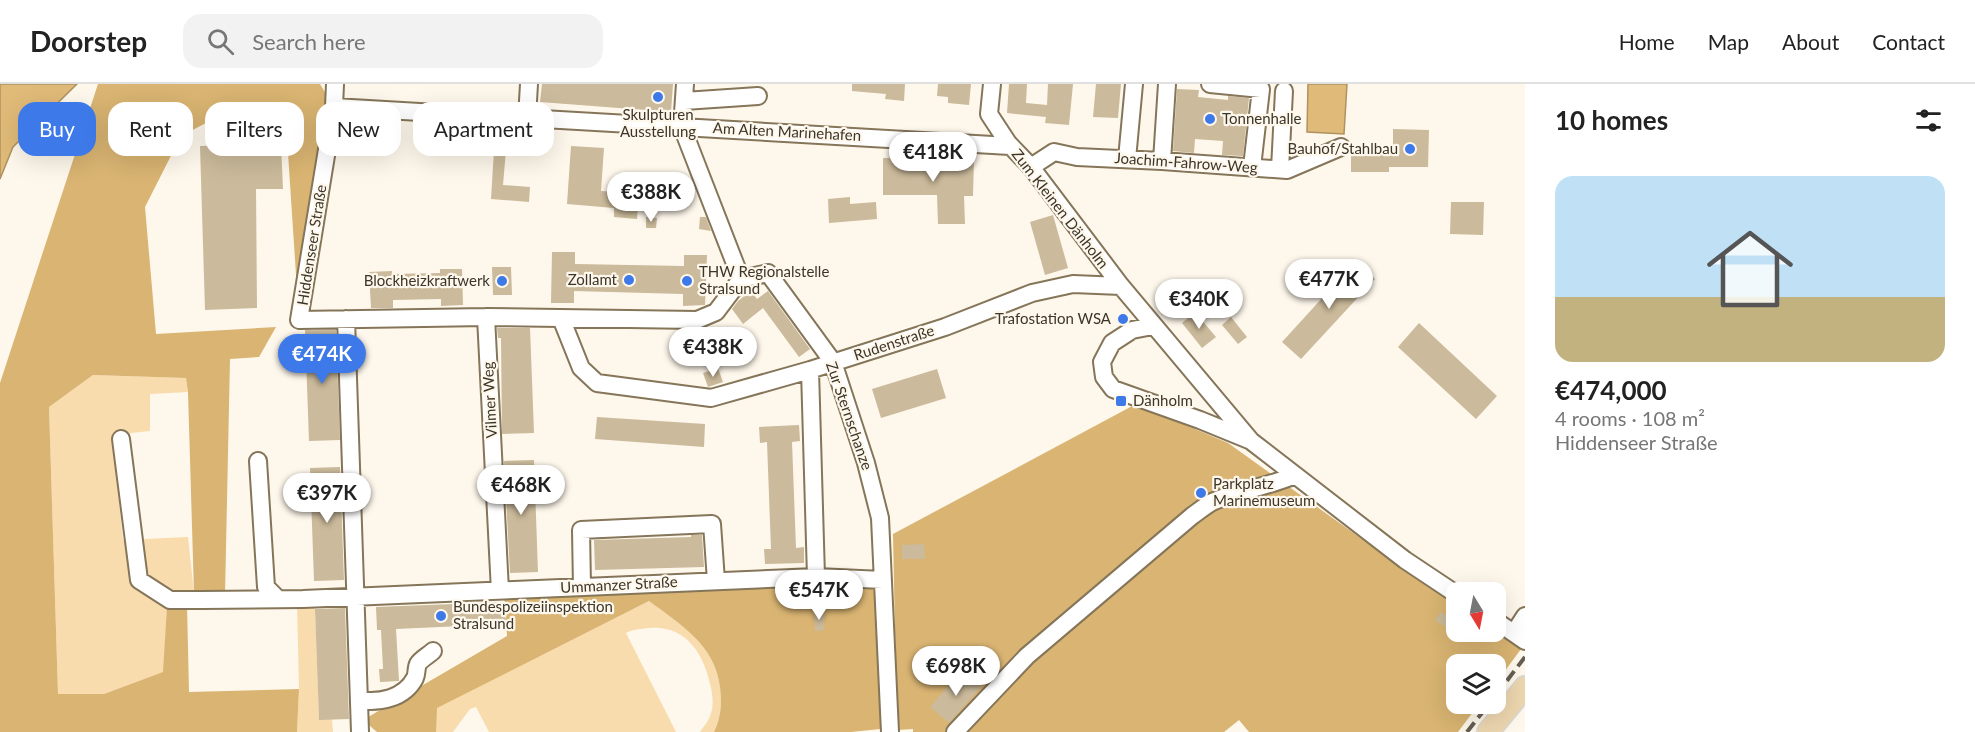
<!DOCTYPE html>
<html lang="en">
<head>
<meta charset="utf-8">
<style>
	:root { --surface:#fff; --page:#f2f2f2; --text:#222; --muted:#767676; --line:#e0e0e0; --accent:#3d79e8 }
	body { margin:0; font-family:Lato,sans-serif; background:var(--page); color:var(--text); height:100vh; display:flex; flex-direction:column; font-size:22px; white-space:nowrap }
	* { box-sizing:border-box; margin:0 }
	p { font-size:20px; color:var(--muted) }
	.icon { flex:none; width:33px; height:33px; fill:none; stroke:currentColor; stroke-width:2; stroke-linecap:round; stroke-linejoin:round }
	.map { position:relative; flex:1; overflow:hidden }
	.panel { display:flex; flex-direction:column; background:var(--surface); width:450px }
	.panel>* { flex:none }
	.top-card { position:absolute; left:18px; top:18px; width:570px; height:54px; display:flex; gap:12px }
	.needle { width:39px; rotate:170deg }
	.buttons { position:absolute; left:1446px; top:498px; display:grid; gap:12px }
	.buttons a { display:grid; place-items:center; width:60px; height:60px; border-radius:12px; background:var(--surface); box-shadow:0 6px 24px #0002; font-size:30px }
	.price { position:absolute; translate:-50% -51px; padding:0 14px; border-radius:21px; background:#fff; color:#222; font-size:20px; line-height:39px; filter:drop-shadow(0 2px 3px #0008) }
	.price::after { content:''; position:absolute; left:50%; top:36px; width:18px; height:14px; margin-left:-9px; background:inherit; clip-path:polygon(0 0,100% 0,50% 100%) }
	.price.active { background:var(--accent); color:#fff }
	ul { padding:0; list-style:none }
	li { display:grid; align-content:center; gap:12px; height:318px; padding:0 30px }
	li span { display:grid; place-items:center; height:186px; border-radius:18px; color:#555 }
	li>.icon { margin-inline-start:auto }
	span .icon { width:108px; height:108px; fill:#fffc; stroke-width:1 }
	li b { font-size:26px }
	h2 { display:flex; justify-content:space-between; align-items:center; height:72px; padding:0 30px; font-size:26px }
	.chip { padding:0 21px; border-radius:18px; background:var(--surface); box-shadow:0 6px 24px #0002; font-size:21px; line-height:54px }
	.chip.active { background:var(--accent); color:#fff }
	header { display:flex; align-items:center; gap:36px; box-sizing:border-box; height:84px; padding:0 30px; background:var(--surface); border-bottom:2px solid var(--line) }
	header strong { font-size:28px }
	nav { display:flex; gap:33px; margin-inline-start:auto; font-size:21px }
	.search { width:420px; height:54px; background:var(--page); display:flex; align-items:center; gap:15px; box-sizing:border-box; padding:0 21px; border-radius:18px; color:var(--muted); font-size:22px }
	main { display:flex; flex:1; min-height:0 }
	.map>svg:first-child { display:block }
</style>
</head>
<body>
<header>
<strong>Doorstep</strong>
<div class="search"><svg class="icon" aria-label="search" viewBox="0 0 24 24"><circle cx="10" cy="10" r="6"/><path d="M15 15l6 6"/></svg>Search here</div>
<nav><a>Home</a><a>Map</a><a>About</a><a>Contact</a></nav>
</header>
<main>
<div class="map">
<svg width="1525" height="648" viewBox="0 0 1525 648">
	<rect width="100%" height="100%" fill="#fef7eb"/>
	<path fill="#f8dcad" d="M93,291L186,294L188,308L150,310V347L112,351L123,456L188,453L194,509L167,522L164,588L104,610H58L49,323Z
		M297,517L315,523L319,635H332L333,648H297L299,605Z
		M649,517C681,541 715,561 720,603C722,620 721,633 714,648H700C703,643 708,638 710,632C714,623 713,610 710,600C703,568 685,541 649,544C641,545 633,545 626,549L676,648H489L476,623L470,625L453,648H436V624Z"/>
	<path fill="#d9b472" d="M98,0H320L334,23L299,236L287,54L283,36L235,24L181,52L145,123L156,250L276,243L259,273L230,275L225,511L194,509L188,308L186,294L93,291L49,323L58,610H104L163,588L167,522L187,521L189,608L299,605L297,648H0V299Z
		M1136,320L1228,359L1412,491L1456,520V548H1496V546L1521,565L1496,599V580H1456V620H1479L1458,648H1249L1239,636L1224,648H913V645L897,646L893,450Z
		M883,496L890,644L851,648H714C721,633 722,620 720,603C715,561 681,541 649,517L437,624L436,648H377L363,636L507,552L505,518L500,507Z"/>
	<path fill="#e0ba78" stroke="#af9260" stroke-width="1.5" d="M0,0H77L13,63L0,95Z
		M1308,0H1347L1344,50L1307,48Z"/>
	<path fill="#cbba9b" d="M542,0H673L671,28L540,18Z
		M852,0H905L904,17L885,15L886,10L852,7Z
		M938,0H971L969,21L948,19V13L937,12Z
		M1009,0H1027L1026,19L1047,21L1048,0H1073L1069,41L1045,39L1046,33L1007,29Z
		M1096,0H1121L1118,34L1093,33Z
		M1177,5L1199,6L1198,13L1228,16V12L1249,14L1243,72L1222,71L1223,57L1195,55L1194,69L1173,67Z
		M1393,45L1429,46L1428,83H1389V88H1351V62L1393,63Z
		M281,60L283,105H256L257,224L205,226L200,62Z
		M571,62L604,64L601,107L639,109L637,135L614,133V124L567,120Z
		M494,66H506L503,101L530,103L529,118L491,115Z
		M883,74L974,75L973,112H964L965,140H938L937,111H883Z
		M850,113V120L876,118L877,135L829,139L828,115Z
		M1451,118H1484L1483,151L1450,150Z
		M1053,131L1068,184L1045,191L1030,138Z
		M646,133L657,134L656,144H646Z
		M700,133H706L711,147L699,145Z
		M552,168H575V180L684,182V171H707L705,221L683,222V210L574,207V219H551Z
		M1356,177L1375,195L1301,275L1282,258Z
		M492,183H511L512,211H493Z
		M440,185H462L463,221L441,222V215L393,216V224H371L369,188L392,187V190L440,189Z
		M751,207L757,215L768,207L810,265L799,273L763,224L743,240L732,225L738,217Z
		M1195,228L1216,253L1202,264L1182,239Z
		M1231,233L1247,253L1238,260L1222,241Z
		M1419,239L1497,312L1476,335L1398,263Z
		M497,244H530L534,349L502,350L501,254H498Z
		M305,246H336L340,356L309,357Z
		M718,284L723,298L708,303L703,289Z
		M937,285L946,314L881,334L872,305Z
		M597,333L705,340L704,363L595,355Z
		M799,341L800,357L792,358L796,464L804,463V479L765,480L764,465H771L767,358L760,359L759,343Z
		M534,376L538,488L510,489L504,377Z
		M340,383L344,496L314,497L310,384Z
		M691,451H702L704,483L595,486L594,456L691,453Z
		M924,460L925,475H902V461Z
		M505,518L506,540L396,545L399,597L380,598L379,585H383L381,546H377L376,523Z
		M345,524L349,635L319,636L315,525Z
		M824,527V546L815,547L814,528Z
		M1441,528L1453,537L1447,544L1435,536Z
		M962,586L981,603L949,639L930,623Z"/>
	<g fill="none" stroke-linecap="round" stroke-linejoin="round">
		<g stroke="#857559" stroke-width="20">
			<path id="minor" d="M335,0L334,23L1010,62
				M685,0L682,43L741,195L768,189L833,278L866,379L880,434L890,648
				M992,0L989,30L1008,59L1031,83L1121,202L1251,357L1405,476L1456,510
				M1210,0L1261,5L1252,83
				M684,17L758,12
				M334,23L299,236L486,233L697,236L716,228L741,195
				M527,34L529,0
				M1127,75L1134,0
				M1162,77L1167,0
				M1031,83L1054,68L1077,73L1162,77L1287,86L1341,63
				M1280,85L1284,7
				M486,233L500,507
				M561,234L581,284L597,299L711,314L810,286L945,243L1032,209L1073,200L1121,202
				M346,235L360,648
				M1153,242L1132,246L1112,259L1102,278L1104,293L1113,305L1200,336L1249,356
				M810,286L816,493
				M121,355L139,496L170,516H202L303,515L816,493L883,496
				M258,377L266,503L278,515
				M582,503L581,446L712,440L716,497
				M1496,537L1525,557
				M1514,549L1525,532
				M359,616C379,619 404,615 415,594C417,590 416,584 418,580C421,575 429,571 433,567
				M955,648L1027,572L1192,432C1199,427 1205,422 1212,418C1239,406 1268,403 1295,391"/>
		</g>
		<g stroke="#d8d7d4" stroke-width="24">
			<path id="major" d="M1488,648L1525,603"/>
		</g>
		<use href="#minor" stroke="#fff" stroke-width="16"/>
		<use href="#major" stroke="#ecd6af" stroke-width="21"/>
		<path stroke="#655e52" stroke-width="4" stroke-dasharray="12 6" stroke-linecap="butt" d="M1496,611L1525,573
			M1467,648L1489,620"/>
	</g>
	<g fill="#3d79e8" stroke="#fef7eb" stroke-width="2">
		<circle cx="658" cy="13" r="6"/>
		<circle cx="1210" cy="35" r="6"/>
		<circle cx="1410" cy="65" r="6"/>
		<circle cx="629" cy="196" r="6"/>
		<circle cx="502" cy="197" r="6"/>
		<circle cx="687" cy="197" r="6"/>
		<circle cx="1123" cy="235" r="6"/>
		<rect x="1115" y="311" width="12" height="12" rx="3"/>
		<circle cx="1201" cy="409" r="6"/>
		<circle cx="441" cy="532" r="6"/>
	</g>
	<g text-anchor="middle" stroke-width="4.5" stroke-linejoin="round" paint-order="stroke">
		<g font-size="15" fill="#3c3529" stroke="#fef7eb" text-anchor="start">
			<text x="658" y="36" text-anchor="middle">Skulpturen<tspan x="658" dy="17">Ausstellung</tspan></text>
			<text x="1222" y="40">Tonnenhalle</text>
			<text x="1398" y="70" text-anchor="end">Bauhof/Stahlbau</text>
			<text x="699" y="193">THW Regionalstelle<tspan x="699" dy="17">Stralsund</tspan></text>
			<text x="617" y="201" text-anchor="end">Zollamt</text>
			<text x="490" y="202" text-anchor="end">Blockheizkraftwerk</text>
			<text x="1111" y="240" text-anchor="end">Trafostation WSA</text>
			<text x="1133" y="322">Dänholm</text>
			<text x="1213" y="405">Parkplatz<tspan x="1213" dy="17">Marinemuseum</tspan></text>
			<text x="453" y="528">Bundespolizeiinspektion<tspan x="453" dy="17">Stralsund</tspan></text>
		</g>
		<g font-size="15" fill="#3c3529" stroke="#fef7eb">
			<text transform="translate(787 48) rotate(3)" y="5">Am Alten Marinehafen</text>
			<text transform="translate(1186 79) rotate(4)" y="5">Joachim-Fahrow-Weg</text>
			<text transform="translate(1060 125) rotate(52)" y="5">Zum Kleinen Dänholm</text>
			<text transform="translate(312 161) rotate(-81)" y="5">Hiddenseer Straße</text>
			<text transform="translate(894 259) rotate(-18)" y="5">Rudenstraße</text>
			<text transform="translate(490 316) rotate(-93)" y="5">Vilmer Weg</text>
			<text transform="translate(849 332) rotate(71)" y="5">Zur Sternschanze</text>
			<text transform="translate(619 501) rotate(-3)" y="5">Ummanzer Straße</text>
		</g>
	</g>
</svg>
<div class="buttons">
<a><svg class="needle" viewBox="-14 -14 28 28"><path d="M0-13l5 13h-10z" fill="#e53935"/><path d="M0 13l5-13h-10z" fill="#767676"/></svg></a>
<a><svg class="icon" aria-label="layers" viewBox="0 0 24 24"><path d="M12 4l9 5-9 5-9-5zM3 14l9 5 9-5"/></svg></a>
</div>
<b class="price" style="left:933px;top:99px">€418K</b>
<b class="price" style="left:651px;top:139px">€388K</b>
<b class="price" style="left:1329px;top:226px">€477K</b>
<b class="price" style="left:1199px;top:246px">€340K</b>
<b class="price" style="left:713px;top:294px">€438K</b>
<b class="price active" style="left:322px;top:301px">€474K</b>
<b class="price" style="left:521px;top:432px">€468K</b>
<b class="price" style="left:327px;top:440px">€397K</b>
<b class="price" style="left:819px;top:537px">€547K</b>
<b class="price" style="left:956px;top:613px">€698K</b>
<div class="top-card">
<a class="chip active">Buy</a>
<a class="chip">Rent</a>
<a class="chip">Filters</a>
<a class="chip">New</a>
<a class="chip">Apartment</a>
</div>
</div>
<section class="panel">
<h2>10 homes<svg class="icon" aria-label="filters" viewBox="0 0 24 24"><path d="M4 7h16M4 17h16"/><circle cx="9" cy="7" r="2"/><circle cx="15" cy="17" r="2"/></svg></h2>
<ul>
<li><span style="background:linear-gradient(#bfe0f5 65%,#c2b280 0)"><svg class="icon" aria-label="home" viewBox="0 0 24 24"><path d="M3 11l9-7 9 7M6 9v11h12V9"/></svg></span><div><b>€474,000</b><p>4 rooms · 108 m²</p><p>Hiddenseer Straße</p></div></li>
</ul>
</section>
</main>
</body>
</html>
